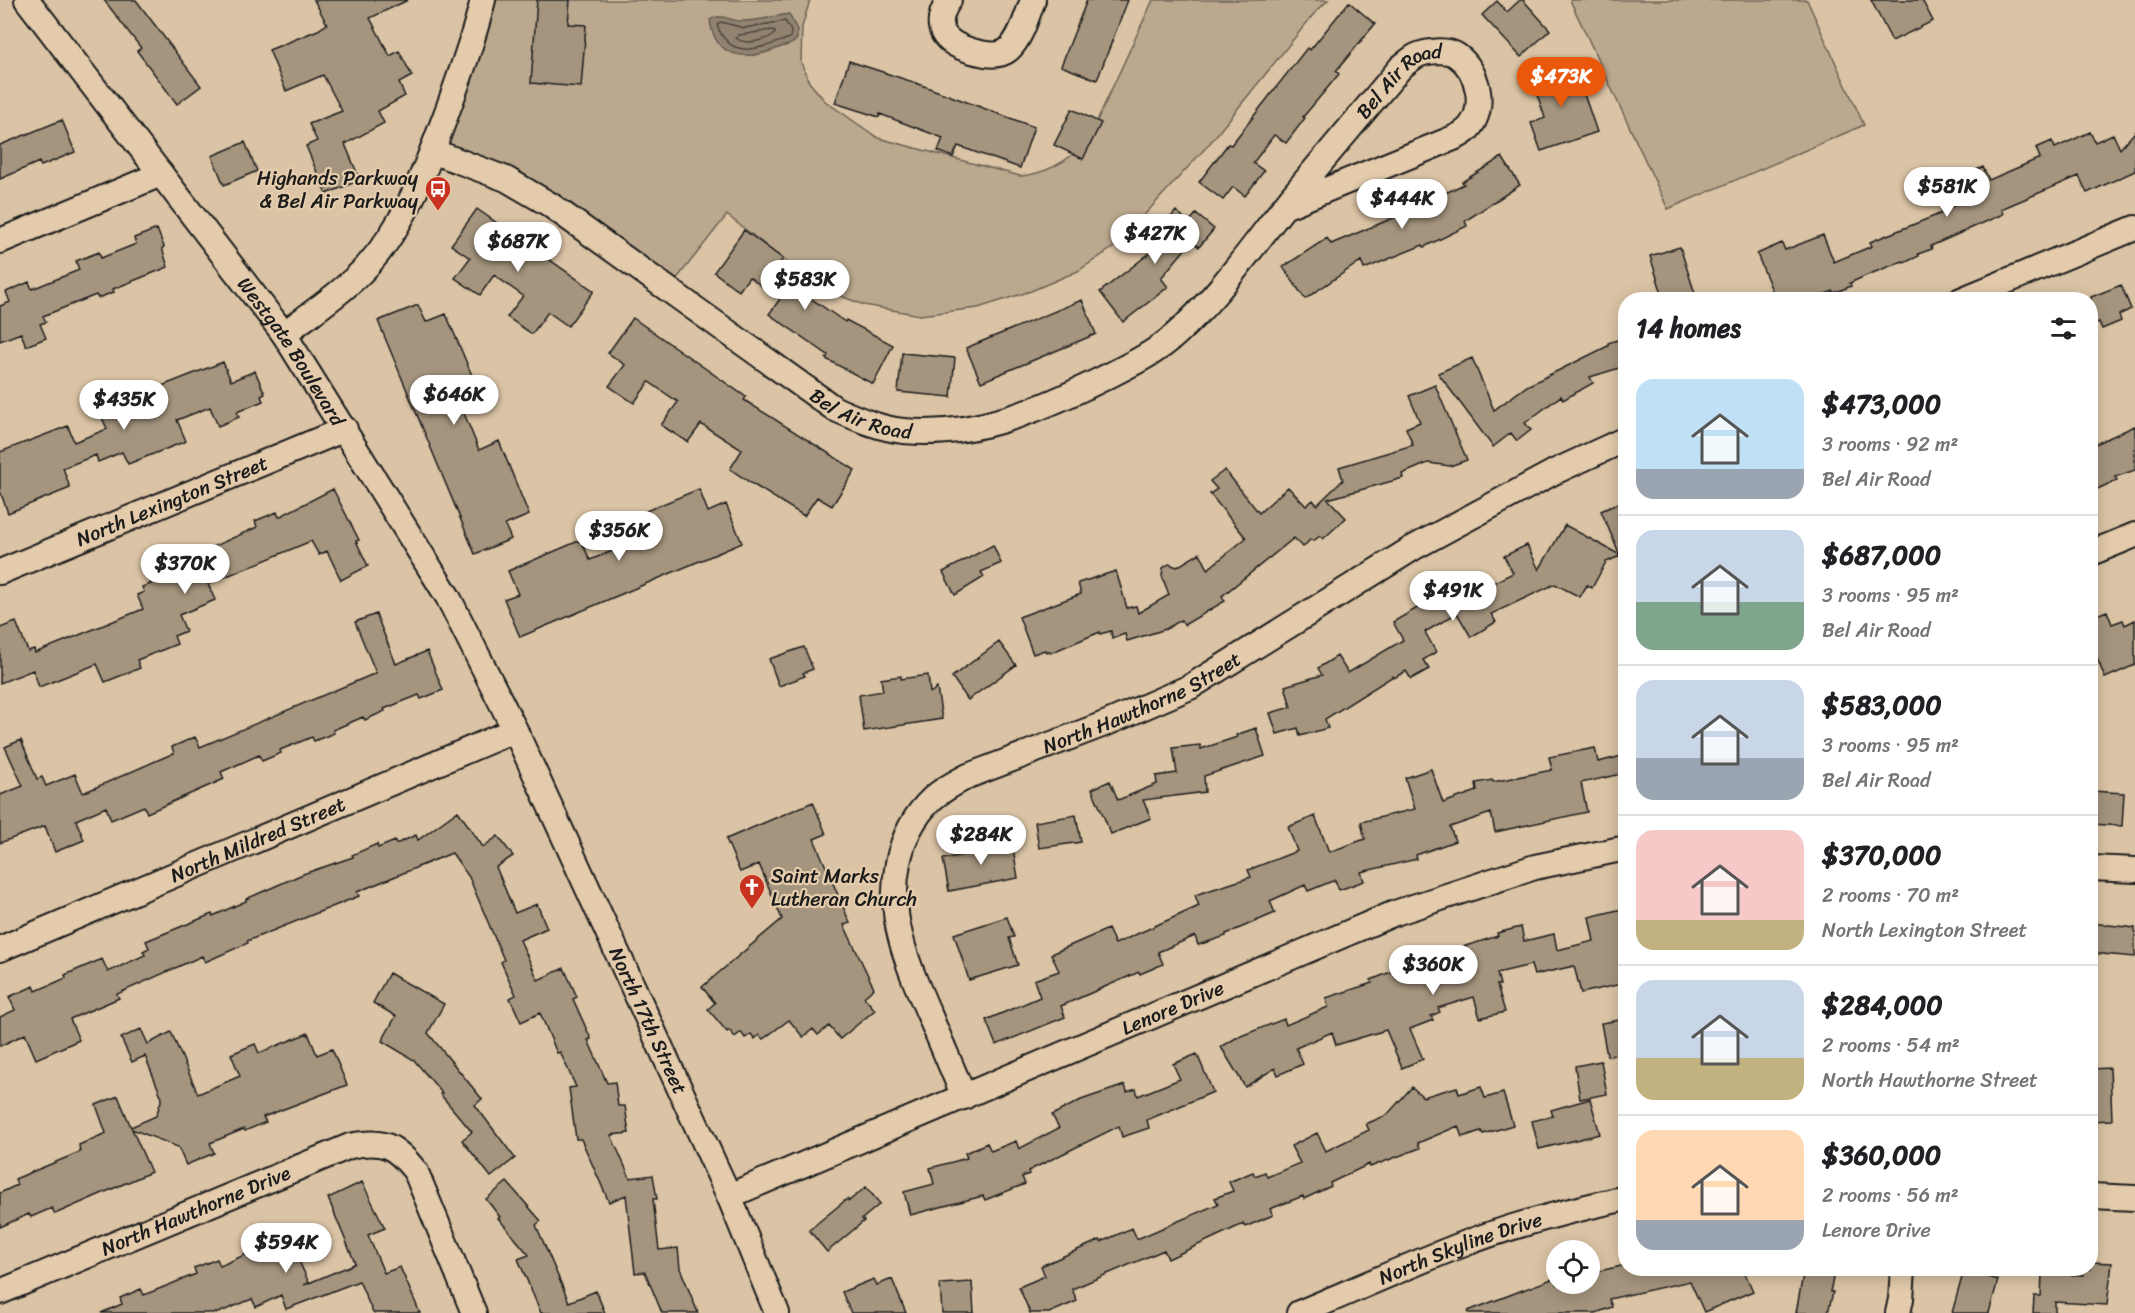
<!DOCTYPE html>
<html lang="en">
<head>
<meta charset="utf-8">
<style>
	:root { --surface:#fff; --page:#f6f6f6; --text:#202124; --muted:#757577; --line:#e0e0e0; --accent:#ea580c }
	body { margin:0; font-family:Sriracha,sans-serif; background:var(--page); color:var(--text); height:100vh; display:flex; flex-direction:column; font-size:22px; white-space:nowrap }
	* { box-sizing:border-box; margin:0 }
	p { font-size:20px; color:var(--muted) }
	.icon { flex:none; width:33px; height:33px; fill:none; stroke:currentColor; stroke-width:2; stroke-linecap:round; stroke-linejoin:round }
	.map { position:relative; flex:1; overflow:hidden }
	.sheet { position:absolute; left:1618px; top:292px; width:480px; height:984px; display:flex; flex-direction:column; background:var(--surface); border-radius:24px; box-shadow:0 3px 15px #0003 }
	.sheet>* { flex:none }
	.fabs { position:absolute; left:1546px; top:1240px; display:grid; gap:12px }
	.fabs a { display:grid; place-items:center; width:54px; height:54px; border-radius:50%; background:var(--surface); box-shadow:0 3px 15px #0003; font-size:30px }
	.price { position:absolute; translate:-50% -51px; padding:0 14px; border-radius:21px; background:#fff; color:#222; font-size:20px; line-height:39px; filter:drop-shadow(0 2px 3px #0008) }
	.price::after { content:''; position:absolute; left:50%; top:36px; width:18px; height:14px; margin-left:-9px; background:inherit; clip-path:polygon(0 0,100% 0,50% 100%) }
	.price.current { background:var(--accent); color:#fff }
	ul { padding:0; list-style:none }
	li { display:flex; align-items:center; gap:18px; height:150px; padding:0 18px }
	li+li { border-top:2px solid var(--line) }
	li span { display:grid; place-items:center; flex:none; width:168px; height:120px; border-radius:18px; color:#555 }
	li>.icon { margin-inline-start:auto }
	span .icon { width:72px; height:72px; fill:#fffc; stroke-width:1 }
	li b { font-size:26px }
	h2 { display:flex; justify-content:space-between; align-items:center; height:72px; padding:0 18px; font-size:26px }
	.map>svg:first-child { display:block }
</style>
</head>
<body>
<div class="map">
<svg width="2135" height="1313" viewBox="0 0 2135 1313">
	<rect width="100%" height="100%" fill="#dbc4a5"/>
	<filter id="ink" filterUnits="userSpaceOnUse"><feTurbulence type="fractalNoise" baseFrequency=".0167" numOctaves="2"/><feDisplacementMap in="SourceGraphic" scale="12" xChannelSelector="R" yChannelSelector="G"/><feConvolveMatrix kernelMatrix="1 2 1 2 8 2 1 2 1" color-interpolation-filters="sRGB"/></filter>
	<g filter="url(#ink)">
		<path fill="#bba88e" stroke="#6c6255" stroke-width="1.5" d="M483,0H810L802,27L801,62L809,82L825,101L878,138L1020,176C1047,174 1068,161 1087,142L1153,0H1328L1313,15L1210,143L1117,245L1078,271L1031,291L978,308L920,315L864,305L818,287L727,215L668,290L549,204L432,151Z
			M1570,0H1807L1864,125L1668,209Z"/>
		<path fill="#928371" stroke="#635a4f" stroke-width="1.5" d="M789,14L797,30V39C792,45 788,45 781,47C751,60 715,62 710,20C721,12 729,21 741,21C756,22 773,16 789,14Z"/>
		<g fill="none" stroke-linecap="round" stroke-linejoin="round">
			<path stroke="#4b453e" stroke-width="1.5" d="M785,21L791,31L790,38C762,47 731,63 717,25L721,22L744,28Z
				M772,30L775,31V34C766,40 746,46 736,38L739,35Z"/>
		</g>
		<path fill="#a5957e" stroke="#1c1c1c" stroke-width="1.5" d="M104,0H136L201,86L177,104L137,51L141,48Z
			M314,0H408L370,18L390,56L399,51L412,76L399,83L405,96L378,111L384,123L345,144L360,180L326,194L306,146L317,141L309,124L342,111L323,75L286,91L269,50L318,30L327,24Z
			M537,0H570L568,24L586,25L581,87L531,83Z
			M1087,0H1128L1097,80L1061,66Z
			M1520,0H1523L1550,30L1521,57L1482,15L1497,1L1507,12Z
			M1871,0H1922L1933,21L1892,41Z
			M1349,2L1375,24L1336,71L1339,74L1303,117L1305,118L1286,143L1274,135L1253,163L1264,171L1245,196L1233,187L1223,200L1199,182L1228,144L1231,145L1307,48L1310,50Z
			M849,61L913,82L1034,127L1020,168L958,146L953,157L938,151L943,138L880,114L879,117L835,103Z
			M1573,62L1597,132L1541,151L1531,123L1545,118L1531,76Z
			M1072,109L1101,123L1083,159L1054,145Z
			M62,120L75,152L41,166L39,162L0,179V145Z
			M2090,132L2095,142L2113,134L2120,149L2135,132V171L2087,193L2079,176L2001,209L2003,214L1931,246L1932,249L1918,254L1919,256L1904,263L1903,261L1865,276L1850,283L1851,286L1834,293L1833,291L1810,300H1776L1757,254L1782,243L1785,250L1823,235L1834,262L1872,246L1870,242L1942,213L1941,211L1974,197L1965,175L1983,167L1989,180L2040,158L2036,148L2052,141L2055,148Z
			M245,142L257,171L224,185L212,156Z
			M1502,157L1520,185L1465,221L1467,226L1424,247L1423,245L1364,269L1361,261L1305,299L1283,267L1327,238L1331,244L1405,213L1464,184L1462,182Z
			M477,209L594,291L568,326L548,312L532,334L507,317L523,296L494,275L480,295L455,278L470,258L451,245Z
			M1176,211L1189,222L1196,214L1214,229L1199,247L1192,241L1161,278L1168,287L1123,322L1100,292L1155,249L1149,243Z
			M157,229L164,247L162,248L168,267L113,289L114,292L98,298L96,295L43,316L46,322L40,324L46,338L26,346L21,333L0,341V306L10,302L6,292L29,282L32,289L79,270L76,261L99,252L101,258L136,244L134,238Z
			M744,230L783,259L773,272L845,322L846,320L893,345L873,384L826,359L828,355L769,314L780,299L749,277L739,291L714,272Z
			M1680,247L1697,300H1664L1650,256Z
			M2121,285L2131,309L2119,315L2121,321L2102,329L2099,322L2091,325V297Z
			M1082,300L1096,334L981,382L966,348Z
			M418,305L426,322L446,314L479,392L459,401L479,450L499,441L529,515L505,525L511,539L475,554L378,321Z
			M633,318L746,397L744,400L855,470L832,506L817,497L804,516L754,485L730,469L742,450L701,424L688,442L678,436L661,425L678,402L649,382L634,403L609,386L625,365L608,353Z
			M1626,337V366L1590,377L1593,383L1563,400L1561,396L1525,423L1531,430L1517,441L1511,433L1493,447L1438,373L1472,358L1494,410L1527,386L1608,346V343Z
			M902,353L955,358L951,397L898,392Z
			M223,362L231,381L255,371L265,394L261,396L263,401L237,412L239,417L218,426L210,407L177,420L186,441L128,464L122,452L98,462L96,455L63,468L70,488L8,513L0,491V452L68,426L74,442L107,429L98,408L101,407L98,401L121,392L122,394L146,384L149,391Z
			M1435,385L1467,460L1450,466L1428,463L1402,474L1403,478L1328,499L1346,518L1323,539L1320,536L1313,541L1311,539L1303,547L1294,538L1222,596L1225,601L1184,625L1181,620L1166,629L1127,641L1125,634L1112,638L1111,631L1100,634V632L1050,653L1049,651L1046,652L1045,650L1033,654L1019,617L1081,594L1078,583L1116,571L1127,608L1136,606L1138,613L1169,595L1162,576L1163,568L1169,564L1177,567L1200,553L1208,569L1246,538L1210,494L1217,489L1210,481L1225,470L1259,513L1288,487L1306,506L1313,500L1317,505L1343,480L1339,467L1413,445L1406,428L1420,422L1409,396Z
			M2135,426V470L2115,477L2117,480L2091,492V446Z
			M333,489L359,540L356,541L368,566L341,580L327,551L319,555L311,541L208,584L215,600L179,615L186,631L174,636L177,644L137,660L140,668L105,682L97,664L39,687L33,670L0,683V628L16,622L28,651L34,649L35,653L143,609L137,595L144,592L142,587L151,584L149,578L172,569L167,558L191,548L195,555L257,527L255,521L277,512L279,517Z
			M699,489L708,512L726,504L742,543L520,637L504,599L518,594L508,571L581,540L590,560L627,545L617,523Z
			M1626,500V569L1620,556L1606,562L1592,588L1587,585L1580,597L1555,584L1491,614L1496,622L1471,637L1457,613L1425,632L1436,652L1423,660L1429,669L1411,679L1406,671L1394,678L1393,676L1325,719L1328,728L1300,736L1298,728L1277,734L1270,713L1291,707L1285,686L1322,675L1318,668L1337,656L1348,673L1403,640L1393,622L1469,578L1477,591L1513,573L1504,556L1527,545L1539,570L1565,525L1620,555L1601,511Z
			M993,545L1001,563L981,572L984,577L955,595L943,572Z
			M2107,611L2112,624L2123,620L2125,625L2135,620V665L2105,678L2091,643V617Z
			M376,614L396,664L427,651L443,690L421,699L419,695L384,709L385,711L365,720L363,717L333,730L334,733L314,741L312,737L280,750L281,753L262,761L259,755L221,772L224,779L147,813L144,806L111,820L106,807L76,820L84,840L55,852L45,826L0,843V795L23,786L5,747L21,740L37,779L42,777L46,786L75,774L83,793L174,753L172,747L195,737L200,747L376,673L355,622Z
			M999,642L1016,665L968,700L952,677Z
			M804,647L813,669L803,673L805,676L779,686L769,659Z
			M928,675L930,693L937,688L942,719L864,731L859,695L883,691L881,679L901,676V679Z
			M1256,728L1265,756L1204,776L1205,792L1143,800L1151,818L1111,834L1092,789L1110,781L1118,800L1157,784L1156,776L1177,773L1173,748L1200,745L1201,749L1237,737L1236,735Z
			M1595,748L1598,762L1626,755V773L1581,783L1587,812L1495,832L1491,813L1450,827L1455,841L1416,855L1417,859L1361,872L1364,881L1339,890L1335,880L1308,891L1305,885L1270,901L1275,913L1226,934V936L1198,945L1195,936L1158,952L1163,964L1140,974L1139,972L1061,1006L1065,1017L996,1045L986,1020L1040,997L1034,980L1059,971L1051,954L1108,929L1115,944L1199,906L1195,895L1251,877L1248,870L1297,851L1288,827L1315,816L1329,852L1365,839L1361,822L1415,809L1405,778L1431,769L1443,803L1477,791L1476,783L1492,780L1493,782L1552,770L1549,757Z
			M2091,791L2124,793L2122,826L2091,824Z
			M813,802L826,834L814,839L850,923L844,925L874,988L864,997L875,1010L840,1039L829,1026L818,1035L813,1029L803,1037L789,1020L763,1039L759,1035L755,1039L751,1034L745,1038L741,1032L735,1037L729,1030L727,1032L708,1009L715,1003L702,987L782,919L759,864L740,872L726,839Z
			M458,811L483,847L498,836L513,856L496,867L515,913L537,904L547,928L520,940L538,980L564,968L577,997L573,999L591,1039L588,1040L607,1083L615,1082L618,1106H625L629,1133L611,1135L630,1178L653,1175L657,1199H653L659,1250L678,1248L680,1268L698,1313H662L645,1272L635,1273L626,1195L609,1202L581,1139H576L569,1088L576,1087L560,1052L557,1053L540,1013L521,1022L510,998L516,995L501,962L504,960L469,877L452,853L357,892L359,896L247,941L248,943L205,962L202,956L117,994L119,998L70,1019L79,1040L36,1059L25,1034L0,1046V1017L15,1010L9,997L34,986L36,991L66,978L65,975L102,959L108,972L145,955L143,951L149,948L146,941L212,914L213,916L246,901V899L303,874L353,857L352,855L377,844L378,848L395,841L396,844L416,835L418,840Z
			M1076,815L1081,842L1039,848L1035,822Z
			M1012,842L1018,878L949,891L943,859L969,854L967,847L986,843L987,847Z
			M1626,908V983L1581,993L1574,966L1534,975L1531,965L1497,973L1500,985H1497L1505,1012L1480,1018L1474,997L1438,1008L1440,1012L1431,1016L1433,1020L1410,1029L1423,1059L1402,1068L1386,1030L1336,1045L1332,1032L1296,1048L1303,1064L1278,1075L1275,1068L1245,1087L1221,1047L1236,1038L1284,1019L1286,1025L1328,1007L1326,998L1372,983L1371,980L1393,971L1397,979L1424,968L1426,972L1466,960L1462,947L1498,936L1497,933L1521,927L1524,941L1554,934L1557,950L1594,941L1589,917Z
			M1007,917L1014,937L1009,938L1018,965L969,980L954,934Z
			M2091,923L2135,928V957L2091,953Z
			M389,973L444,1004L428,1033L482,1099L475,1105L515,1158L491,1177L462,1140L472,1132L440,1094L442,1093L414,1060L382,1041L396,1016L373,1003Z
			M1626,1019V1053L1607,1056L1601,1023Z
			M141,1029L148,1044L171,1032L198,1094L240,1076L231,1054L255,1044L259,1053L308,1033L317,1055L332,1049L347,1085L263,1117L266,1122L245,1131L244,1129L210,1143L214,1153L186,1165L178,1147L132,1129L151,1172L55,1214L52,1208L31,1217L29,1214L0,1227V1193L17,1185L15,1179L80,1152L79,1145L106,1133L96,1105L118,1096L131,1127L156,1116L162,1098L145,1056L132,1062L121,1038Z
			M1197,1054L1213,1092L1147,1120L1149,1128L1122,1137L1119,1126L1028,1171L1029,1174L1022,1177L1025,1184L985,1200L983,1196L910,1215L904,1192L934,1184L930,1168L967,1158L965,1153L987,1143L991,1151L1016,1141L1019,1149L1059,1128L1052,1115L1081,1100L1125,1085L1127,1092L1136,1089L1138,1096L1180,1079L1173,1064Z
			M1601,1061L1607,1094L1580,1099L1575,1066Z
			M2110,1068L2112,1120L2091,1121V1069Z
			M1412,1087L1423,1097L1457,1087L1459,1094L1481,1087L1485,1098L1503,1093L1513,1125L1483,1134L1481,1131L1462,1137L1458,1126L1418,1143L1420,1148L1370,1167L1369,1164L1330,1183L1331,1186L1304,1199L1303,1196L1270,1209L1273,1215L1245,1227L1243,1224L1168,1259L1164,1250L1072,1289L1077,1301L1049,1313H1030L1019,1287L1045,1276L1041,1266L1100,1240L1101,1242L1132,1228L1137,1239L1218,1204L1215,1198L1233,1191L1229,1182L1253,1172L1255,1176L1265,1172L1267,1177L1300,1163L1291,1146L1317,1133L1326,1151L1369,1130L1366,1124L1387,1115Z
			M1590,1099L1600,1134L1539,1149L1532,1121L1553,1116L1551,1110Z
			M362,1182L385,1228L368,1235L384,1273L400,1267L420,1313H373L359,1281L286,1309L281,1295L256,1307L252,1299L218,1313H101L122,1304L120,1298L141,1289L144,1295L196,1274L194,1268L217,1259L220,1266L262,1247L268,1261L294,1250L309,1283L304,1285L352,1265L355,1263L328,1198Z
			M507,1182L541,1221L536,1225L569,1302L596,1291L605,1313H541L518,1259L529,1255L498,1218L500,1217L486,1199Z
			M866,1187L880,1204L862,1219L864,1221L827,1252L809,1230L847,1199L849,1201Z
			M2091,1262L2112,1263L2107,1305L2055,1302V1313H2033L2034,1296H2041L2042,1274L2084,1275V1269H2091Z
			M1626,1265V1269H1743L1753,1291L1704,1312L1690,1281L1609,1299L1612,1307L1596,1313H1469L1468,1311L1557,1277V1284H1590V1273Z
			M1804,1269H1835L1830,1292H1833L1828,1313H1796Z
			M1964,1270L1998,1280L1989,1313H1952Z
			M874,1279L877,1285L892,1279L906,1313H851L842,1292Z
			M972,1282L974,1313H942L940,1284Z"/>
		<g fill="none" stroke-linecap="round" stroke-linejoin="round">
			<g stroke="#1c1c1c" stroke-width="28">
				<g id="minor">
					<path id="s1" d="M27,0L284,334L448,597L515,730L729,1196L777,1313"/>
					<path d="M949,0C931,28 944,43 972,51C983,54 998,58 1008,50C1021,39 1027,15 1033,0"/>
					<path id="s2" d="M432,151L506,179L549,204L835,409C856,418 880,429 904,431C975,438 1042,409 1104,378C1128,366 1154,354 1174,336C1216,299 1249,251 1284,207L1291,198L1401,67C1406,63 1411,59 1416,56C1425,51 1447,49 1456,55C1479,70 1487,109 1468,129C1465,132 1460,135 1456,137L1284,207"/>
					<path d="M0,241L161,174"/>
					<path d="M1961,300L2135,228"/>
					<path d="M284,334C312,312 345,291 369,264C408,220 428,163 448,109C461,73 474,37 483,0"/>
					<path d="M2091,553L2135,535"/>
					<path id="s3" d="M0,572L345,429"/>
					<path d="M2091,868L2135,870"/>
					<path id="s4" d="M0,949L515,730"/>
					<path id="s5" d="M964,1097C953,1070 941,1043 930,1016C919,991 908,966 901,939C888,891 895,833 933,798C943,789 955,783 968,776L1107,723L1190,687L1413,548L1554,472L1626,439"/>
					<path id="s6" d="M729,1196L1395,913L1535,867L1626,848"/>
					<path d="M2091,1196L2135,1198"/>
					<path id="s7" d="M0,1292L350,1146C383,1139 395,1145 416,1172L474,1313"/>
					<path id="s8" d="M1299,1313C1350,1292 1400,1269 1451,1249C1507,1226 1566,1211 1626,1198"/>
					<path d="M1898,1313L1901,1299L1903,1269"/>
				</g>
			</g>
			<use href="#minor" stroke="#e3cbab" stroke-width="24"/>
		</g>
	</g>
	<defs>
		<g id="bus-pin" transform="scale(1.35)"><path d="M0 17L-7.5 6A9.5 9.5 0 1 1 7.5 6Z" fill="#c8321e" stroke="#e3cbab"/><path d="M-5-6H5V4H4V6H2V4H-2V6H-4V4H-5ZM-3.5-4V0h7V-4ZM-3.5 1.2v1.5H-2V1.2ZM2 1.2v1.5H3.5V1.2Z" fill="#fff"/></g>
		<g id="church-pin" transform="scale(1.35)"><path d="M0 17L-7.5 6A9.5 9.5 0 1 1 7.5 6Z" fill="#c8321e" stroke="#e3cbab"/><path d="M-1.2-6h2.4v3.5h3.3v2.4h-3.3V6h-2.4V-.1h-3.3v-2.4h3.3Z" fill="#fff"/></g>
	</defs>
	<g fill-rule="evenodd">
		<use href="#bus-pin" x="438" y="189"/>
		<use href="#church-pin" x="752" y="887"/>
	</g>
	<g text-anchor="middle" stroke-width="4.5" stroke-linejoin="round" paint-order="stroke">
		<g font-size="20" fill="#1c1c1c" stroke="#e3cbab">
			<text dy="7" stroke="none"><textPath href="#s2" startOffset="1188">Bel Air Road</textPath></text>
			<text dy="7" stroke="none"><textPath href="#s1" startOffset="440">Westgate Boulevard</textPath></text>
			<text dy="7" stroke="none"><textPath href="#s2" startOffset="507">Bel Air Road</textPath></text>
			<text dy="7" stroke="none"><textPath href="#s3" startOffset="186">North Lexington Street</textPath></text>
			<text dy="7" stroke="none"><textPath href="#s5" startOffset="552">North Hawthorne Street</textPath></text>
			<text dy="7" stroke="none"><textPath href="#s4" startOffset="280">North Mildred Street</textPath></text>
			<text dy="7" stroke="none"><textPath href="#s6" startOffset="482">Lenore Drive</textPath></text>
			<text dy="7" stroke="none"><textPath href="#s1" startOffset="1200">North 17th Street</textPath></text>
			<text dy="7" stroke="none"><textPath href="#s7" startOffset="212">North Hawthorne Drive</textPath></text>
			<text dy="7" stroke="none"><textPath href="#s8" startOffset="174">North Skyline Drive</textPath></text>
		</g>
		<g font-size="20" fill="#1c1c1c" stroke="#e3cbab" text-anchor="end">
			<text x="418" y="185">Highands Parkway<tspan x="418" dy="23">&amp; Bel Air Parkway</tspan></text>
			<text x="771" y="883" text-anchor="start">Saint Marks<tspan x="771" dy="23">Lutheran Church</tspan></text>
		</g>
	</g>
</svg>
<div class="fabs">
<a><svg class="icon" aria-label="locate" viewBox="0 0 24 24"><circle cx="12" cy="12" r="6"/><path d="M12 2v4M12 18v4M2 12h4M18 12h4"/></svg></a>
</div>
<b class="price current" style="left:1561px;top:108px">$473K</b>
<b class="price" style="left:1947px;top:218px">$581K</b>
<b class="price" style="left:1402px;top:230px">$444K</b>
<b class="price" style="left:1155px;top:265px">$427K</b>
<b class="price" style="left:518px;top:273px">$687K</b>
<b class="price" style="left:805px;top:311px">$583K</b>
<b class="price" style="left:454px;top:426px">$646K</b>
<b class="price" style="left:124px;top:431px">$435K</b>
<b class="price" style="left:619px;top:562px">$356K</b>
<b class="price" style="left:185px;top:595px">$370K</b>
<b class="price" style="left:1453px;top:622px">$491K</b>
<b class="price" style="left:981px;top:866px">$284K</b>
<b class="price" style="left:1433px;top:996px">$360K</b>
<b class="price" style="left:286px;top:1274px">$594K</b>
<section class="sheet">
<h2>14 homes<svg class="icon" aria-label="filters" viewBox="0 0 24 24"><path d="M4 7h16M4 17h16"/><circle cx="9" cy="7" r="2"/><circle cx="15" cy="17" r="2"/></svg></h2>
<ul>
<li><span style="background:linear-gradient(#bfe0f5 75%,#9aa5b1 0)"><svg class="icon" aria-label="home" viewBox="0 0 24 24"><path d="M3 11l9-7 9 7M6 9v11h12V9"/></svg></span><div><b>$473,000</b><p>3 rooms · 92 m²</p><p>Bel Air Road</p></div></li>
<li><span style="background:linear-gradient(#c9d6e8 60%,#7fa58c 0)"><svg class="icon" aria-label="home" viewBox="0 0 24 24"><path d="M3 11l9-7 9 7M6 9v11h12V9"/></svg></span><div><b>$687,000</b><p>3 rooms · 95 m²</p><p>Bel Air Road</p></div></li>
<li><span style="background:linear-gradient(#c9d6e8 65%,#9aa5b1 0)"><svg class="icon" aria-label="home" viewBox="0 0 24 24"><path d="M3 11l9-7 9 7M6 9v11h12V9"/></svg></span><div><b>$583,000</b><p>3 rooms · 95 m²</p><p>Bel Air Road</p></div></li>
<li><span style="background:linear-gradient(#f6c9c9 75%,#c2b280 0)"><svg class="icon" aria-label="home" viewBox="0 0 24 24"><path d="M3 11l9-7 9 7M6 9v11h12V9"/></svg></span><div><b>$370,000</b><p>2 rooms · 70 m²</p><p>North Lexington Street</p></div></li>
<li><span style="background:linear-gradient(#c9d6e8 65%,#c2b280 0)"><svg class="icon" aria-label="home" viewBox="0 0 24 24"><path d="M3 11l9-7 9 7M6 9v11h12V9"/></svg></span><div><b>$284,000</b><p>2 rooms · 54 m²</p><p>North Hawthorne Street</p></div></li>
<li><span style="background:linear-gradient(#ffd9b3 75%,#9aa5b1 0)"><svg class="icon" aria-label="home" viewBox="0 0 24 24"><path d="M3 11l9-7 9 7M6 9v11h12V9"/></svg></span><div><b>$360,000</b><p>2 rooms · 56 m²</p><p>Lenore Drive</p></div></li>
</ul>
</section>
</div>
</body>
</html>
